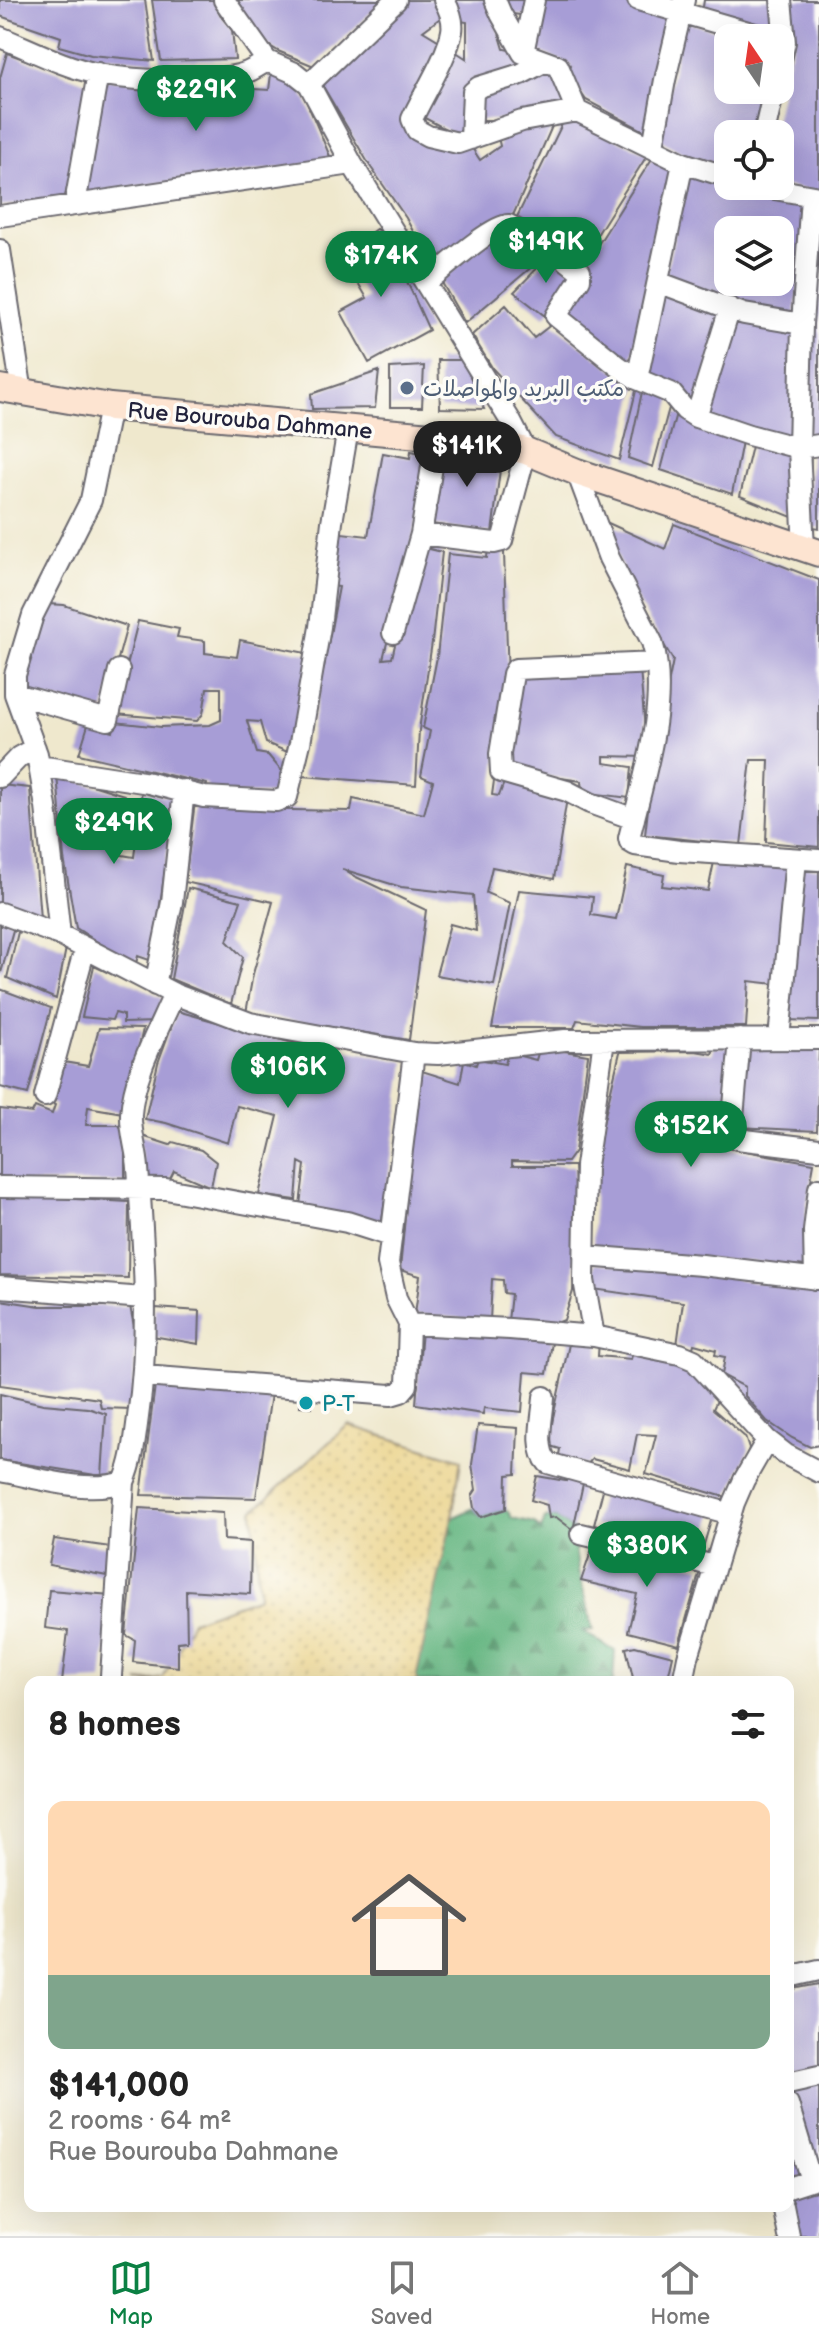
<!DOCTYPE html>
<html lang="en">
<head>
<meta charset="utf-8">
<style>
	:root { --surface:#fff; --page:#f2f2f2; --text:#222; --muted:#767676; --line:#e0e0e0; --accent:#0b8043 }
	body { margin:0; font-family:"Balsamiq Sans","Playpen Sans Arabic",sans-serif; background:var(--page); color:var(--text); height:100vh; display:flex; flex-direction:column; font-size:30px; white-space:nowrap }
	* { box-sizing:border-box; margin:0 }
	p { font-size:26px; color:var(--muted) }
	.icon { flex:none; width:44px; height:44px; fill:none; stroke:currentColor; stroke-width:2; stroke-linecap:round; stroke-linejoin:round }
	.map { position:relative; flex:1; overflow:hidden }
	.details { position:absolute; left:24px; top:1676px; width:770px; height:536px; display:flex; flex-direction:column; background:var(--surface); border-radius:16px; box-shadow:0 8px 32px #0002 }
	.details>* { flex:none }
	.needle { width:52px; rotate:347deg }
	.fabs { position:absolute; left:714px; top:24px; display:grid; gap:16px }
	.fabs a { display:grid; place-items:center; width:80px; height:80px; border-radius:16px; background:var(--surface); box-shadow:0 8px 32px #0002; font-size:40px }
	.price { position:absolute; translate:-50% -68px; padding:0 18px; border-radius:28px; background:var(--accent); color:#fff; font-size:26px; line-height:52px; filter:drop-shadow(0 2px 4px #0008) }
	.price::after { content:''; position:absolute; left:50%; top:48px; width:24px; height:18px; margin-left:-12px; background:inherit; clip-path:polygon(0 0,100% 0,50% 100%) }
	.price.current { background:#222; color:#fff }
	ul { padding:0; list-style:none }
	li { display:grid; align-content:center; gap:16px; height:424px; padding:0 24px }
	li span { display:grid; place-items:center; height:248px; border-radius:16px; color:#555 }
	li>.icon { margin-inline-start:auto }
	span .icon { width:144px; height:144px; fill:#fffc; stroke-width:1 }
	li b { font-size:34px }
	h2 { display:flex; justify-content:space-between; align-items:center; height:96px; padding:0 24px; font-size:34px }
	.tabs { display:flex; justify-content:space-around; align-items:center; height:112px; border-top:2px solid var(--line); background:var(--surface); font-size:22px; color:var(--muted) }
	.tabs a { display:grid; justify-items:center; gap:4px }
	.tabs .current { color:var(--accent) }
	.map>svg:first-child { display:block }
</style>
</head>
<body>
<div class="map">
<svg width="819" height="2236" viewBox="0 0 819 2236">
	<defs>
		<pattern id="forest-firs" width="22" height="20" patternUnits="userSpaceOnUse" patternTransform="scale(2)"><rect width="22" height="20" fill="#65b681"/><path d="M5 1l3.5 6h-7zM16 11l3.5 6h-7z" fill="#53946b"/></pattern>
		<pattern id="sand-dots" width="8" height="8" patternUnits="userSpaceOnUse" patternTransform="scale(2)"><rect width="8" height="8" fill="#eeda9e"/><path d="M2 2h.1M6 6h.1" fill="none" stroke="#ccbb89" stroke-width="1.8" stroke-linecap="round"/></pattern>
	</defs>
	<rect width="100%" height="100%" fill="#fdfcf7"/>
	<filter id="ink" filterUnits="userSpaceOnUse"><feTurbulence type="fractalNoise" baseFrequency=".0125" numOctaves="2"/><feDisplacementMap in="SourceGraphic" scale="16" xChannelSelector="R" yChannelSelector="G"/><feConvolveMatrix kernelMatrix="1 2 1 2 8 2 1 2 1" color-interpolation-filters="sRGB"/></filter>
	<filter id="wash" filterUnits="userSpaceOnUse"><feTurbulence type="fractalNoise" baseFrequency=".006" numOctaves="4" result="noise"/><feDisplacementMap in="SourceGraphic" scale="32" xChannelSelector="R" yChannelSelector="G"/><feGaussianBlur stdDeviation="1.8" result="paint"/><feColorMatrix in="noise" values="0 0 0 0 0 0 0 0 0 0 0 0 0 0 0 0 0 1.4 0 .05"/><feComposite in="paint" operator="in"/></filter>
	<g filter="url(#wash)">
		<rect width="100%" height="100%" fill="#efe8cd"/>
		<path fill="url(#forest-firs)" stroke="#446c5e" stroke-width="2" d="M474,1508L481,1517L506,1509L512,1518L534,1523L541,1530L545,1518L556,1517L573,1530L578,1570L593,1630L582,1631L615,1651L613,1682H418L416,1678L452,1518Z"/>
		<path fill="url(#sand-dots)" stroke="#887e6c" stroke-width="2" d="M348,1425L461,1460L452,1518L416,1678L418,1682H138L163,1678L192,1621L259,1597L253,1511Z"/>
		<g id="blocks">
			<path fill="#a79dd6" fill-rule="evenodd" d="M0,0H145L154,61L91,55L59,46L61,37L0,16Z
				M152,0H213L222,18L232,30L235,59L161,61Z
				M230,0H384L314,66L278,51L256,37Z
				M404,0H436L447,13L423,31L441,42L411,107L402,116L417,141L472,148L480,160L500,146L498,137L523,121L553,124L511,220L434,271L406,218L370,166L324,88L325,73Z
				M449,0H489L504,49L519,52L521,71L473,79L459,136L419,115L450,48L467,59V22L455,20Z
				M498,0H530L528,16L505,13Z
				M538,0H622L674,13L648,133L586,100L568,74L571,65L529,47Z
				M704,0H774L773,30L702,14Z
				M789,0H819V192L780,185V134H772L794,37Z
				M683,21L742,38H728V90H763L757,134H728V168L688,156L659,139Z
				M7,53L94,85L64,200L0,206V78Z
				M555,67L565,109L506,120H475V94Z
				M271,74L298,82L332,161L79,194L99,79L269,90Z
				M566,116L648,154L581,260L516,219Z
				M653,157L675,168L630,366L563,314L591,273L584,267Z
				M688,173L756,193L808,201L795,315L755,310L712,296L666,273ZM728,230H780V282H728Z
				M814,203L819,204V439L808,441Z
				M504,226L540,260L465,323L441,281Z
				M376,229L385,233L429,330L369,363L341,312L367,298L341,254Z
				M550,255L578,276L545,316L514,292Z
				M661,289L725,311L697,403L643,380Z
				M506,305L534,338L552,324L637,387L619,460L556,437L493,369L472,335Z
				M734,317L800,325L797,445L699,414Z
				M438,360H463L484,409L440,408Z
				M424,366L422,407H390V368Z
				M379,371L375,408L312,409L311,394Z
				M643,387L672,397L653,467L628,458Z
				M676,413L743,436L732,494L661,470Z
				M754,438L796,450L797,519L740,496Z
				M446,442L502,454L492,533L430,524Z
				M411,451L426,454L416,525L383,659L392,658L413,565L425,548L442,552L432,642L419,730L416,785L303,776L339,587L327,585L333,532L368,536L383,453L410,458Z
				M819,451V528L808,526L811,452Z
				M606,522L665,549L674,524L819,580V847L766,842L769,760H751L741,845L645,835L655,751L673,660L628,585Z
				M488,548L504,552L508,681L492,795L499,796L506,777L567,798L554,879L492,867L486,893L510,903L494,985L436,975L450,924L476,931L473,895L401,887L342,869L352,875L426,910L409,1040L246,1013L253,974L273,902L185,882L195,802H236L237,809L351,811L353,799L424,814L433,781L421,776L430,731L423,728L437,657L448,554L487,558Z
				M48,604L64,605L127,626L104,710L22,693L31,648Z
				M138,621L179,629L177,637L205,641V653L237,657L240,640L311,654L290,753L266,743L260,722L247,721L257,753L268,755L286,776L283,794H206L207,784L79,754L88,725L113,732L115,722L161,727L210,725L221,720V688H207L203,714L197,721L115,714Z
				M640,668L647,757L604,756V763L632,767L629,798L582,792L581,781L505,770L518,670Z
				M57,774L124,795L116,854L134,857L142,790L175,798L152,961L138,956L136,963L107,948L76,928L64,858Z
				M0,785L30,788L40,919L0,905Z
				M715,857L789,868L776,984L749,981L746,1027H640L577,1020L574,1028H492L519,890L593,897L591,915L616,919L627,867L664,875L662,886L708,891Z
				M802,866L819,868V1021L786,1020Z
				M188,888L241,901L227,941L243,957L231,1004L171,979Z
				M0,917L15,923L1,973H0Z
				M19,928L66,948L56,999L7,978Z
				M94,966L163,998L156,1022L123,1023V1015L115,1013L112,1020L82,1017Z
				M0,989L51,1008L28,1094L0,1087Z
				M177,1011L296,1044L356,1052L405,1062L381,1227L300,1205L305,1165L299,1162L296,1200L259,1195L278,1116L237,1106L228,1143L166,1123L145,1119L158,1063Z
				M99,1028L143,1029L123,1113L88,1107L86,1125H119L125,1135V1182L0,1183V1109L32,1113L35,1107L52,1114L55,1105L48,1102L57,1061L88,1066Z
				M540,1047L588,1055L575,1151L567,1162L512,1161V1166H574L576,1207L573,1291L564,1320L554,1324L508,1321L511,1294L504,1293L503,1280L492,1279L490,1321L415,1314L420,1276L400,1270L419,1070L460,1083L464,1061L476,1065L478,1059L505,1064L508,1053L536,1060Z
				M715,1047L736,1048L724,1141L665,1128L664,1137L814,1163L806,1209L805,1266L593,1250L595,1158L620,1052L695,1051L712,1054Z
				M744,1049H819L817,1131L737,1127Z
				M139,1135L170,1145L173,1142L201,1150L216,1162L211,1187L174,1171L169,1181H144Z
				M0,1195L129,1202L128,1278L0,1275Z
				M595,1263L710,1272L752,1282L791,1286L790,1282L819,1285V1445L810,1447L792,1438L767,1421L745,1396V1387L722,1375L725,1357L715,1355L716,1350L698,1345L694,1344L692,1351L677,1345L683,1302L593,1289Z
				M0,1300L40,1306H130L136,1337L132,1409L101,1408L99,1399L0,1385Z
				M155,1308L200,1311L199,1344L152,1336Z
				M422,1330L553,1336L547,1374L525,1372L522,1412L484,1408L483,1414L416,1404Z
				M571,1335L599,1341L598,1356L631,1359L634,1348L686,1361L720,1394L713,1409L745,1437L749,1449L728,1498L646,1474L656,1435L637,1434L630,1469L592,1459L587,1465L558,1461L560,1449L547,1445Z
				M155,1385L271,1394L256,1498L141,1495Z
				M0,1394L43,1404L88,1408L106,1414L102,1476L0,1460Z
				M301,1399L312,1400V1407L300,1406Z
				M478,1425L518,1428L516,1474L507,1475L506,1509L481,1517L474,1508L472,1496L476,1490L472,1464Z
				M537,1476L566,1481L567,1476L584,1479L573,1530L556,1517L549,1518L547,1505L531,1500Z
				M604,1486L713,1514L702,1551L594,1525Z
				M139,1508L223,1513L224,1540L251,1542L250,1594L186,1590L187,1641L178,1642V1667L133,1662L135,1640L126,1635Z
				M54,1539L111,1547L107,1576L49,1565Z
				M594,1543L701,1567L679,1645L628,1632L637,1594L581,1581Z
				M49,1590L111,1595L102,1680L62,1682L68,1631L45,1628Z
				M635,1646L673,1656L667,1682H634L626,1648Z
				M819,1984V2070L788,2078V1990Z
				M819,2081V2172L812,2174L789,2090Z
				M788,2119L806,2176L788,2182Z
				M819,2181V2236H796L788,2192Z"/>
		</g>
	</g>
	<g filter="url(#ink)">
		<use href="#blocks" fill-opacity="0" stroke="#6a676e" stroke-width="2"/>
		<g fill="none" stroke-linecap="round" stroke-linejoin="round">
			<g stroke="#6a676e" stroke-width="24">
				<path id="street" d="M224,0L267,61
					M444,0C449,9 454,20 452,31C448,56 423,95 412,119L417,130L428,136L458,143L522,121L577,111
					M495,0L501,14L523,53L558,66L577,111L683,163L728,177
					M638,0L769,38
					M0,37C32,50 64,67 98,74C137,81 208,85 245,73C253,70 260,65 267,61L295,73L309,84L352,164L510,420L526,451L502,541L494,543L421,534
					M523,53L534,0
					M780,64L785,42L781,0
					M309,84L396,0
					M764,134L774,90
					M471,139L473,92L479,87L521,74L544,62
					M653,146L665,80L684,0
					M758,186L819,197
					M75,204L98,73
					M0,216L352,164
					M0,250L22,393
					M427,282C442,270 493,224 509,225L560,255L580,271V279L556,316L618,366L637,379L671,393L685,410L696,417L749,435L799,448L819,445
					M658,282L744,314L802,324
					M637,379L683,163
					M110,407L91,500L33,615L15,675V694L37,754L46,807L60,935L174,994L250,1023L414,1053L438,1054L565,1040L819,1039
					M696,417L730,308
					M577,472L609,558L652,642C670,700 643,780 629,838L630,842L635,845L679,851L819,860
					M804,549L799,448L802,324L811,197
					M393,633L421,534L437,436
					M15,694L108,720L119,670
					M39,766L149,783L204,797L276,801L287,797L300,743L320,627L332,522L348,429
					M0,777L19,757L35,748
					M634,819L590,803L567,791L501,772L500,754L513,674L516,669L656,663
					M0,913L60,935
					M155,985L172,902L184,790
					M740,1039L732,1129L737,1139L819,1149
					M779,1039L796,859
					M604,1040L586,1166L585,1213L584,1280L594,1336L680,1354L694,1360L767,1440L785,1454L819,1472
					M45,1096L85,948
					M0,1187L166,1189L347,1222L391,1236
					M584,1256L702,1265L819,1279
					M815,1279L814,1231L819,1188
					M0,1287L144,1298
					M409,1324L510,1329L594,1336
					M144,1376L391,1395L401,1392L407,1385L409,1324L396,1298L388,1263L414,1053
					M544,1397C543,1417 534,1448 548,1463L731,1514
					M0,1471C39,1478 85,1494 124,1482C133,1461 135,1440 138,1417C150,1335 144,1250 138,1168C137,1150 130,1132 131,1114C134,1072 158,1032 174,994
					M581,1534L715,1566
					M111,1676L124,1482
					M683,1682L688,1657L734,1503L744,1480L767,1440
					M788,1977L819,1970
					M788,2083L819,2076
					M788,2104L811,2181
					M788,2188L819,2178
					M783,2206L789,2236"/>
			</g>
			<g stroke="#6a676e" stroke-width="30">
				<path id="secondary" d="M0,388L110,407L486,441L526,451L577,472L819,553"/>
			</g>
			<use href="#street" stroke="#fff" stroke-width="20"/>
			<use href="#secondary" stroke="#fde4d1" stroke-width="26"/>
		</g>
	</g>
	<circle fill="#5c6f8a" stroke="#fdfcf7" stroke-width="3" cx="407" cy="388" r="8"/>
	<circle fill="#0f9aa8" stroke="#fdfcf7" stroke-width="3" cx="306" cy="1403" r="8"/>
	<g text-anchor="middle" stroke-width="7" stroke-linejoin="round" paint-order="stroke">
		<g font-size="22" fill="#4e5e75" stroke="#fdfcf7" text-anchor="start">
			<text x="423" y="396">مكتب البريد والمواصلات</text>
		</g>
		<g font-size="22" fill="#22223b" stroke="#fdfcf7">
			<text transform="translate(250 420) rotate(5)" y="8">Rue Bourouba Dahmane</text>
		</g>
		<g font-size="22" fill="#0d838f" stroke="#fdfcf7" text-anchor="start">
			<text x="322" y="1411">P-T</text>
		</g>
	</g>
</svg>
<div class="fabs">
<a><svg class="needle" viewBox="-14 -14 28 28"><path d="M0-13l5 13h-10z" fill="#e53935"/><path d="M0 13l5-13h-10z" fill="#767676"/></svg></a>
<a><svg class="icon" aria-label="locate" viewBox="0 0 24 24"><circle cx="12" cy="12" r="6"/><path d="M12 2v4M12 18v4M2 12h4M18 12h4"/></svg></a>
<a><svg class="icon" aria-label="layers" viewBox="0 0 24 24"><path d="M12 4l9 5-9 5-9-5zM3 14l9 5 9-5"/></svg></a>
</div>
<b class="price" style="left:196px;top:133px">$229K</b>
<b class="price" style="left:546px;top:285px">$149K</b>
<b class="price" style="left:381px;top:299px">$174K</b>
<b class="price current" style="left:467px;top:489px">$141K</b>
<b class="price" style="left:114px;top:866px">$249K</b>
<b class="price" style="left:288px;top:1110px">$106K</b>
<b class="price" style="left:691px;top:1169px">$152K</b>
<b class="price" style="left:647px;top:1589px">$380K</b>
<section class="details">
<h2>8 homes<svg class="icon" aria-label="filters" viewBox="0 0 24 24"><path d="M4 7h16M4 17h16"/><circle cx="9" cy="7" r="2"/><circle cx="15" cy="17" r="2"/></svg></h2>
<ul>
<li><span style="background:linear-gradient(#ffd9b3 70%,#7fa58c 0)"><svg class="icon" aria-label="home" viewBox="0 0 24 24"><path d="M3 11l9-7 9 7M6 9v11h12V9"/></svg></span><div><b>$141,000</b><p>2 rooms · 64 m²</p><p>Rue Bourouba Dahmane</p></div></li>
</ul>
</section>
</div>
<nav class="tabs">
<a class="current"><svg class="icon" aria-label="map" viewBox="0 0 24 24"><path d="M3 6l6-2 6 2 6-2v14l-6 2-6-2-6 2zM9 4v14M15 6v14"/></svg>Map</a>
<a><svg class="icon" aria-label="saved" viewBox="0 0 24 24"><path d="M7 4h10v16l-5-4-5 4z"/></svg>Saved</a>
<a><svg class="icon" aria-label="home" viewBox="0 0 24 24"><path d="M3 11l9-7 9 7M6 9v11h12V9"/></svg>Home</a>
</nav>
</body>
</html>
